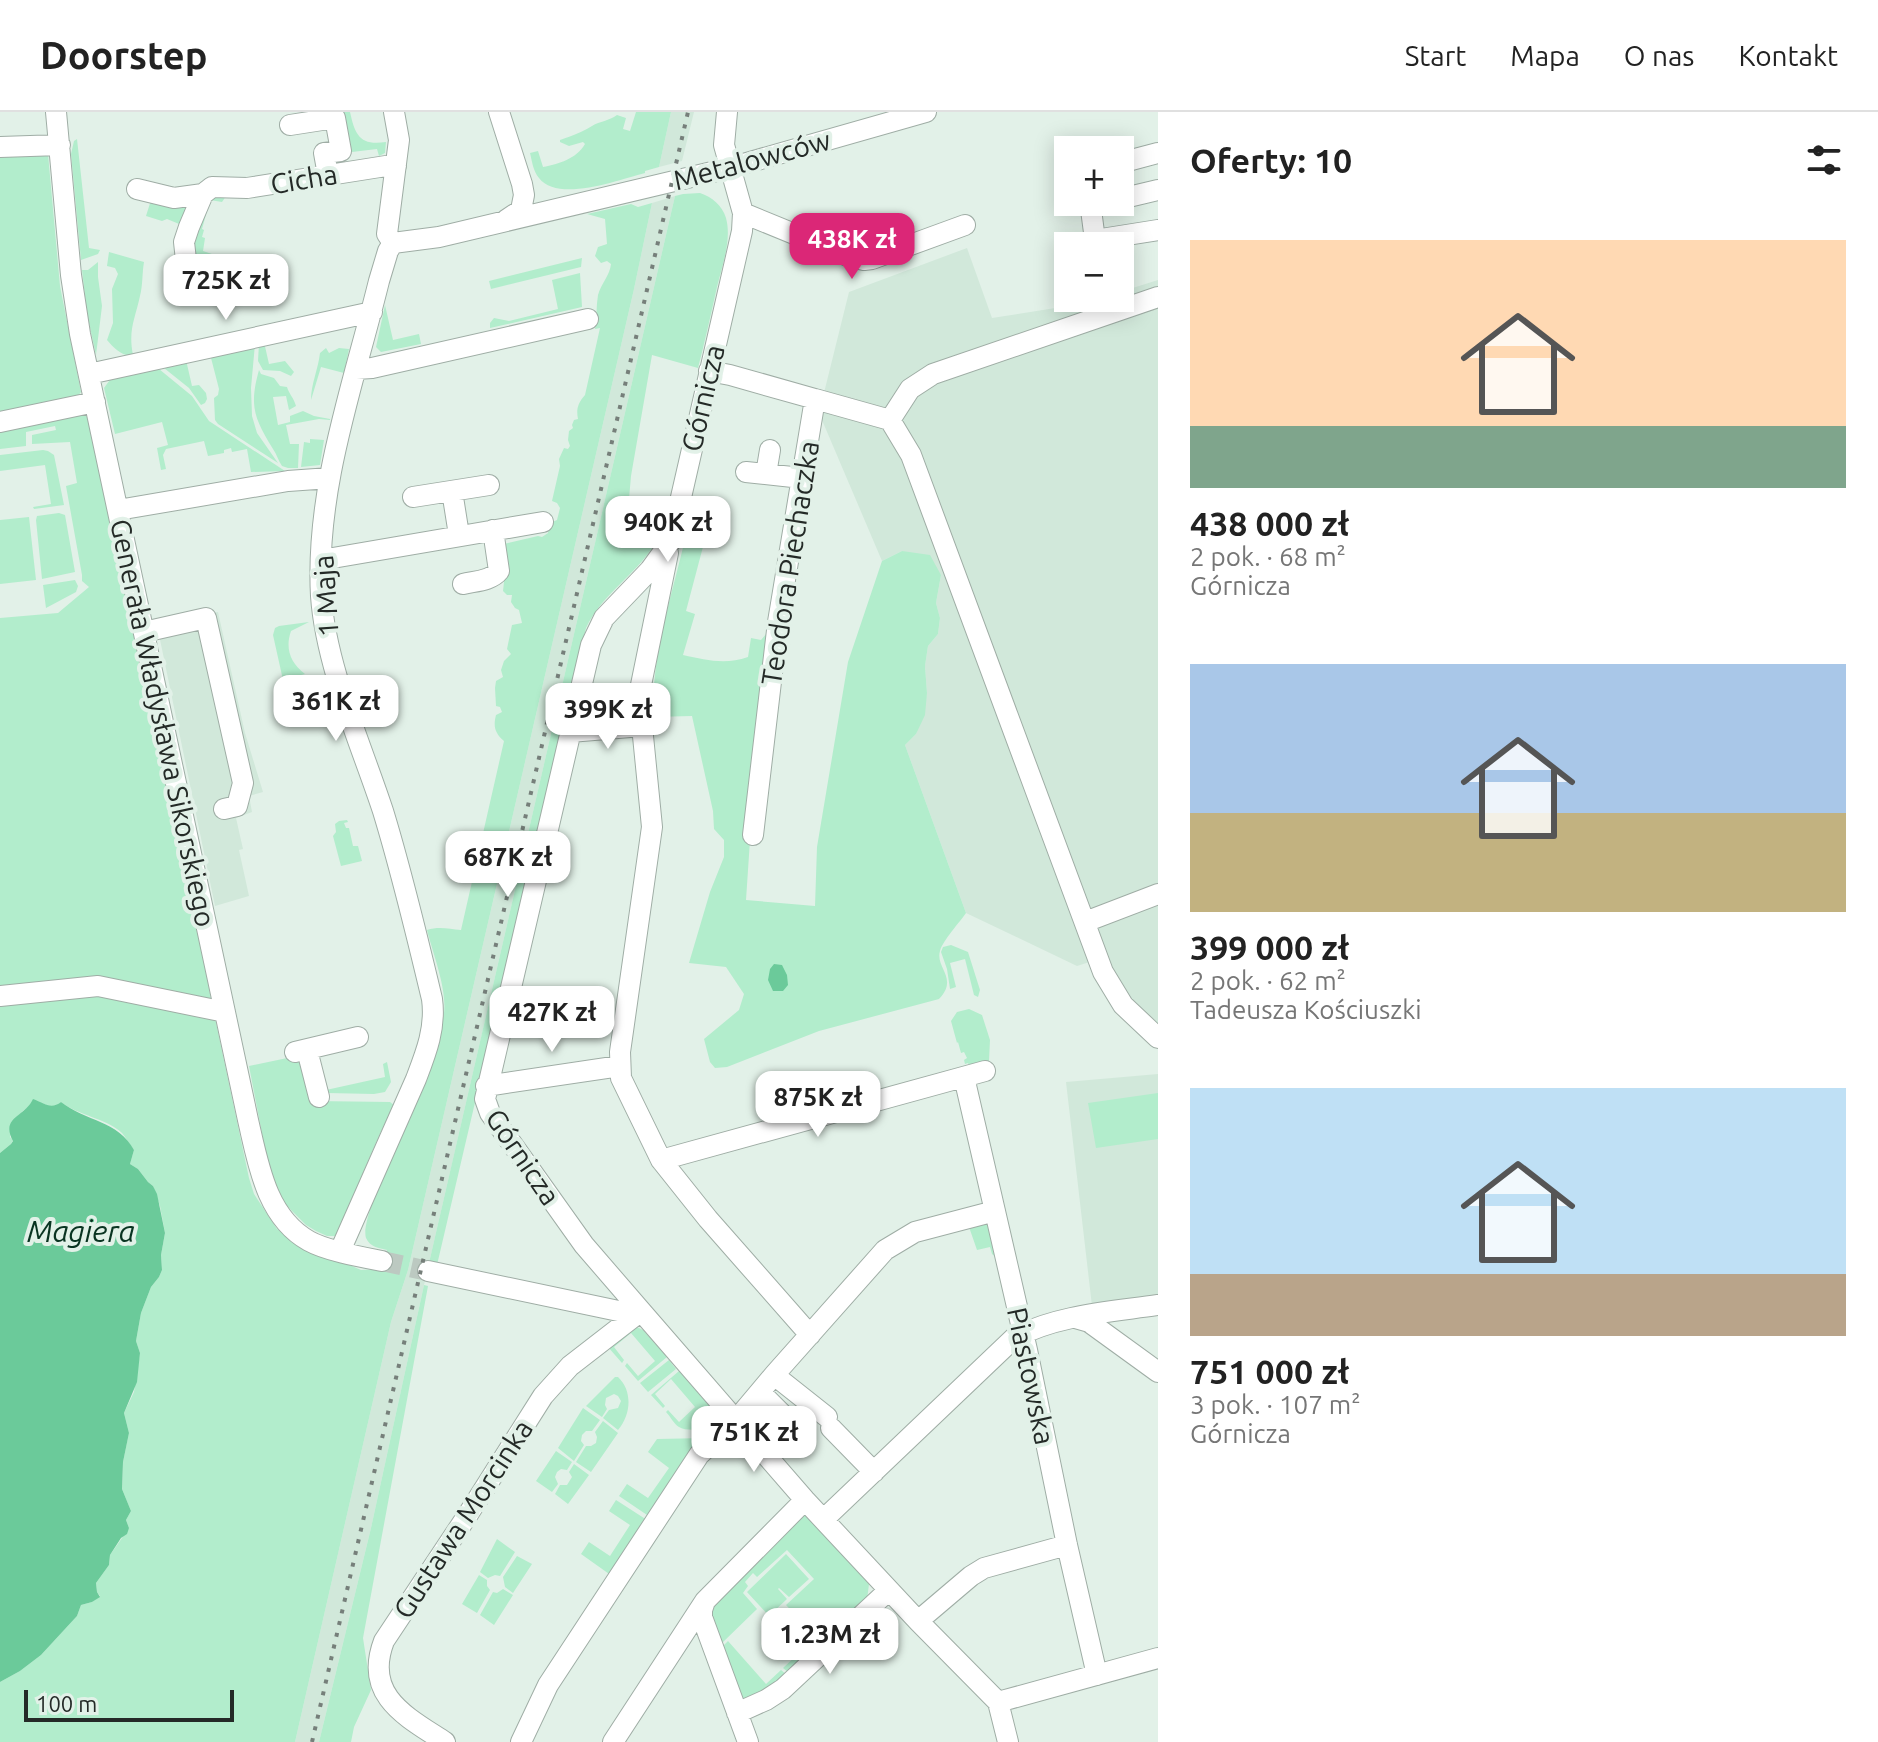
<!DOCTYPE html>
<html lang="pl">
<head>
<meta charset="utf-8">
<style>
	:root { --surface:#fff; --page:#f6f6f6; --text:#222; --muted:#767676; --line:#e0e0e0; --accent:#db2777 }
	body { margin:0; font-family:Ubuntu,sans-serif; background:var(--page); color:var(--text); height:100vh; display:flex; flex-direction:column; font-size:30px; white-space:nowrap }
	* { box-sizing:border-box; margin:0 }
	p { font-size:26px; color:var(--muted) }
	.icon { flex:none; width:44px; height:44px; fill:none; stroke:currentColor; stroke-width:2; stroke-linecap:round; stroke-linejoin:round }
	.map { position:relative; flex:1; overflow:hidden }
	.sheet { display:flex; flex-direction:column; background:var(--surface); width:720px }
	.sheet>* { flex:none }
	.fabs { position:absolute; left:1054px; top:24px; display:grid; gap:16px }
	.fabs a { display:grid; place-items:center; width:80px; height:80px; border-radius:0px; background:var(--surface); box-shadow:0 4px 20px #0003; font-size:40px }
	.scale { position:absolute; left:24px; bottom:20px; width:210px; box-sizing:border-box; padding-left:8px; border:4px solid #242a27; border-top:0; font-size:22px; line-height:28px; white-space:nowrap; color:#242a27; -webkit-text-stroke:6px #e2f1e8; paint-order:stroke }
	.price { position:absolute; translate:-50% -68px; padding:0 18px; border-radius:16px; background:#fff; color:#222; font-size:26px; line-height:52px; filter:drop-shadow(0 2px 4px #0008) }
	.price::after { content:''; position:absolute; left:50%; top:48px; width:24px; height:18px; margin-left:-12px; background:inherit; clip-path:polygon(0 0,100% 0,50% 100%) }
	.price.active { background:var(--accent); color:#fff }
	ul { padding:0; list-style:none }
	li { display:grid; align-content:center; gap:16px; height:424px; padding:0 32px }
	li span { display:grid; place-items:center; height:248px; border-radius:0px; color:#555 }
	li>.icon { margin-inline-start:auto }
	span .icon { width:144px; height:144px; fill:#fffc; stroke-width:1 }
	li b { font-size:34px }
	h2 { display:flex; justify-content:space-between; align-items:center; height:96px; padding:0 32px; font-size:34px }
	header { display:flex; align-items:center; gap:48px; box-sizing:border-box; height:112px; padding:0 40px; background:var(--surface); border-bottom:2px solid var(--line) }
	header strong { font-size:38px }
	nav { display:flex; gap:44px; margin-inline-start:auto; font-size:28px }
	main { display:flex; flex:1; min-height:0 }
	.map>svg:first-child { display:block }
</style>
</head>
<body>
<header>
<strong>Doorstep</strong>
<nav><a>Start</a><a>Mapa</a><a>O nas</a><a>Kontakt</a></nav>
</header>
<main>
<div class="map">
<svg width="1158" height="1630" viewBox="0 0 1158 1630">
	<rect width="100%" height="100%" fill="#e2f1e8"/>
	<path fill="#d1e8da" d="M671,0H694L682,49L659,55Z
		M675,84L424,1173L371,1416L319,1630H295L391,1210L408,1158L458,941L634,177L652,91Z
		M967,136L992,206L1087,191L1103,186H1120V180L1158,168V914L1145,904L1115,866L1105,845L1077,854L966,801L905,633L916,622L927,581L925,554L928,534L938,522L940,506L936,491L941,463L902,439L882,449L819,301L849,180Z
		M218,500L245,621L263,680L249,684L252,700L236,706L243,737L239,738L249,784L215,794L157,513Z
		M1158,962V1184L1092,1194L1066,970Z"/>
	<path fill="#b2edcc" d="M344,0H350C355,23 360,34 386,30L385,41L379,44L377,37L352,40Z
		M636,0H671L659,55L645,59V61C618,68 558,91 539,66C533,59 532,49 530,41L538,39L543,55C559,52 576,47 585,32L583,30L569,34L560,30V28C574,23 580,21 592,14C600,9 609,9 617,3L626,6L623,17L630,19Z
		M77,27L89,136L100,138L98,142L81,148L71,42L74,29Z
		M0,40L48,42L60,174L81,280L77,285L0,301Z
		M229,80L222,90L210,88L202,117L204,118L202,125L205,126L203,139L218,144L224,164L222,180L208,188L204,185L202,178L216,174L213,163L207,164L203,149L190,152L202,90Z
		M700,81C712,85 722,93 726,106C732,128 722,154 717,175C711,202 705,229 698,256L652,243L631,364L627,410L635,419L659,424C641,461 603,479 586,516L437,1153L429,1151L675,84L683,82Z
		M152,85L195,87L184,114L167,107L162,109L146,104Z
		M652,91L634,177L408,1158L391,1210L295,1630H0V1570L20,1559L41,1543L77,1504L81,1493L92,1490L100,1484L97,1480L96,1471L109,1453L110,1443L129,1416L126,1408L131,1399L122,1377L123,1350L129,1321L124,1301L134,1280L140,1241L136,1229L141,1201L151,1175L159,1165L162,1158L161,1143L165,1121L160,1094L153,1074L148,1070L138,1057L130,1052L134,1038C130,1033 126,1026 122,1021C106,1006 79,1004 61,990C54,996 50,995 42,991C19,997 16,1003 10,1025L13,1028L11,1032L0,1041V506L58,501L89,475L82,469V463L66,374L77,371L70,330L32,332V323L56,318L55,314L26,320V334L0,337V318L86,301L125,463L198,817L211,887L249,1066L254,1082L277,1117L307,1134L361,1158L382,1157L387,1138C379,1136 370,1135 366,1126C358,1104 427,964 437,931C441,922 442,911 444,901C447,876 433,842 427,818C439,814 449,817 461,818L504,629C495,621 493,615 496,603L502,600L500,595L496,594L495,576L496,569L503,565L501,558L504,549L511,542L507,537L512,513L522,511L519,498L515,496L511,490L512,483H507L503,479L507,443L504,432L538,424L542,425L548,421L550,411L557,408L560,396L557,391L552,389L560,354L559,347L564,336L568,337L570,334L568,328L569,319L573,316L572,313L574,308L578,307C576,297 578,291 585,283L600,216L595,217C597,206 596,194 598,183C601,172 610,163 611,152L607,149L601,151L595,144L598,135L607,132L605,107L587,102L631,92L638,95Z
		M109,140L144,150C142,161 143,173 140,184C135,207 128,218 133,243C122,245 114,236 107,228L113,211L112,177L118,162L115,156L107,154Z
		M582,146L581,155L491,177L489,169Z
		M98,150V165L102,194L96,243L87,202L82,158H88Z
		M580,161L582,195L490,216V211L494,206L509,209L558,197L552,168Z
		M385,193L393,228L419,222L421,232L381,240L376,235Z
		M264,230L269,252L285,249L294,260L291,264L280,259L263,258L258,249L259,231Z
		M255,232L251,276L252,304L257,321L278,351L218,312L215,308L214,286L218,283L219,277L210,242Z
		M326,236L329,241L339,236L349,237L344,261L321,255L311,288C311,272 318,258 320,241Z
		M186,248L192,274L199,273L206,281L207,287L205,291L201,293L189,276L164,256Z
		M159,257L192,284L209,309L285,359L251,360L247,337L232,340L231,336L224,338V341L208,344L204,329L166,337L163,343L166,357L161,358L157,336L168,333L162,310L115,322L104,276L112,265Z
		M259,258L261,262L274,266L280,274L287,275C289,282 294,286 296,294L289,298L286,284L273,285L278,313L290,310V304L303,299L314,304L330,307V308L319,307L286,313L290,332H299L298,356H288L282,354C278,348 277,343 273,337C254,306 249,294 259,258Z
		M310,327L324,328L320,353L301,355L304,330L310,331Z
		M43,338L48,339L54,343L64,393L34,397L33,395L51,392L45,353L0,359V343Z
		M59,401L65,403L75,460L42,467L36,408L37,404Z
		M29,405L36,468L0,472V408Z
		M685,427L704,431L686,499L695,502L683,543C706,548 725,553 748,545L751,526L761,528L775,512L750,728L746,788L815,794L817,735L848,550L882,449L902,439L930,443L941,463L936,491L940,506L938,522L928,534L925,554L927,581L925,603L916,622L905,633L966,801C960,810 943,828 940,839C935,856 959,866 939,887L819,919L727,955L715,956L710,950L704,927L739,898L744,882L726,855L689,851L710,780L724,745V728L714,717L713,699L692,604L654,605C650,546 672,484 685,427Z
		M75,468L78,474L76,480L46,496L43,473Z
		M309,510L291,519C285,536 290,551 305,562L283,568L273,523L275,516L279,514Z
		M347,708L348,710L344,711L346,716H349L353,734H358L362,749L341,754L333,724L336,720L335,712L339,709Z
		M951,833L968,840L980,878L978,885L974,883L965,847L950,851L956,875L950,877L947,857L941,840L943,835Z
		M969,897L982,903L990,928L989,949L969,953L968,951L965,952L964,948L967,946L964,940L961,941L958,930L957,931L951,909L957,900Z
		M292,945H299L313,989L390,990L394,993C379,1022 367,1051 355,1081C349,1095 340,1109 340,1124H327L316,1119L306,1113L283,1090L270,1063L249,954Z
		M387,950L391,970L385,980L374,982L327,981L326,978L385,965L383,952Z
		M1158,981V1027L1096,1036L1088,991Z
		M985,1111L988,1112L997,1146L992,1142L990,1135L977,1138L969,1115Z
		M424,1173L428,1174L363,1526L371,1578L354,1615L351,1630H319L371,1416Z
		M637,1215L643,1218L667,1245L638,1269L625,1254L627,1251L638,1264L655,1249L631,1221L614,1235L624,1248L622,1251L608,1235L631,1216Z
		M669,1248L676,1257L648,1280L640,1271Z
		M679,1259L725,1312C716,1316 688,1321 679,1315C674,1312 670,1304 666,1300L668,1298L679,1310L695,1295L671,1267L655,1282L665,1294L663,1296L651,1283Z
		M615,1265H618C633,1279 631,1303 618,1318L603,1306L609,1298L618,1296L621,1289L618,1284L614,1282L606,1286L605,1293L607,1297L602,1305L586,1294Z
		M583,1296L600,1308L592,1319H586L582,1323L581,1329L584,1333L574,1349L558,1336Z
		M603,1309L618,1321L591,1360L576,1350L586,1334H591L596,1331L597,1325L595,1320Z
		M706,1326L650,1405L619,1384L627,1372L648,1386L669,1356L648,1340L657,1327Z
		M556,1339L572,1350L567,1358L561,1357L557,1360L555,1365L558,1372L552,1380L536,1369Z
		M574,1352L589,1363L568,1392L555,1382L560,1373H567L572,1365L569,1360Z
		M616,1388L647,1408L612,1464L581,1442L589,1430L610,1444L630,1413L609,1399Z
		M805,1402L869,1472L867,1488L789,1561L783,1556L816,1525L786,1493L814,1467L787,1438L757,1465L753,1461L745,1470L748,1474L743,1481L757,1497L721,1532L710,1498Z
		M497,1427L515,1440L500,1464L495,1463L488,1466L480,1460Z
		M786,1442L809,1467L789,1485L779,1476L778,1477L787,1487L769,1504L747,1480Z
		M517,1444L532,1452L513,1481L505,1475L503,1465Z
		M479,1463L487,1468V1474L490,1478L477,1501L462,1492Z
		M503,1477L513,1483L494,1513L480,1503L493,1480L497,1481Z
		M728,1529L766,1572L781,1558L787,1563L771,1578L743,1589L722,1535Z"/>
	<path fill="#6bca9a" d="M774,852L782,853L787,863L788,873L783,879H773L768,868L770,857Z
		M33,987C44,991 51,998 61,990C85,1009 119,1009 134,1038L130,1052L138,1057L148,1070L153,1074L157,1082L165,1121L161,1143L162,1158L159,1165L151,1175L141,1201L136,1229L140,1241L137,1270L124,1301L129,1321L123,1350L122,1377L131,1399L126,1408L129,1416L127,1422L121,1426L110,1443L109,1453L96,1471L97,1480L100,1485L92,1490L81,1493L77,1504L41,1543L20,1559L0,1570V1041L11,1032L13,1029C0,1005 25,1005 33,987Z"/>
	<g fill="none" stroke-linecap="round" stroke-linejoin="round">
		<path stroke="#bcc9c1" stroke-width="20" stroke-dasharray="20 10" stroke-linecap="butt" d="M382,1149L428,1159"/>
		<g stroke="#9fada5" stroke-width="22">
			<path id="minor" d="M56,0L71,163L80,222L248,1008C258,1051 266,1105 309,1129C327,1139 361,1145 382,1149
				M499,0L522,72L524,83L521,98L506,108
				M727,0L724,33L743,101L742,119L671,429L650,458L604,506L591,533L485,987L490,1001L584,1133L641,1199L805,1388L918,1509L998,1590L1008,1630
				M290,13L335,6L341,39L324,41L328,63
				M0,35L60,33
				M1120,51L1158,41
				M137,77L174,86L203,82
				M1120,87L1158,78
				M1090,90L1095,128L1158,118
				M743,101L848,144L864,148L872,147L965,113
				M393,131L439,125L729,56L926,0
				M393,131L387,122L399,28L394,0
				M186,148L184,130L189,115L203,82L212,75L247,76L386,54H396
				M356,257L372,256L588,207
				M709,259L730,263L815,287L778,510L753,723
				M89,262L372,200
				M815,287L890,308L911,343L1103,860L1123,893L1158,926
				M890,308L910,277L933,262L1158,185
				M0,310L95,290
				M746,360L802,366
				M766,362L770,338
				M452,379L459,423
				M413,385L489,373
				M118,398L288,369L330,366
				M668,441L641,573L642,614L652,715L620,940L621,966L661,1048L708,1107L810,1223
				M321,448L543,410
				M463,472C475,469 491,469 499,459L493,418
				M144,520L206,506L243,671L237,694L224,697
				M570,620L642,614
				M1085,810L1158,782
				M0,884L98,874L225,900
				M307,938L319,985
				M295,940L358,925
				M964,965L1027,1238L1067,1433L1097,1563
				M486,974L620,954
				M661,1048L985,959
				M340,1139L416,967C426,941 436,916 432,887C417,824 402,761 383,699C361,632 326,555 321,484C315,377 354,271 379,169L388,139L393,131
				M428,1159L628,1201L641,1199
				M1075,1206L1089,1210L1158,1260
				M774,1263L827,1305
				M760,1280L785,1305L771,1320L785,1334L799,1320L785,1305
				M831,1316L874,1360
				M824,1407L1014,1226C1057,1203 1110,1200 1158,1193
				M705,1489L702,1498V1505L748,1630
				M918,1509L971,1464L984,1456L1067,1433
				M998,1590L1158,1546
				M737,1601L766,1588L783,1577L889,1478
				M445,1630C407,1605 363,1584 384,1529L467,1404L543,1284L570,1254L641,1199
				M521,1630L548,1573L699,1343L737,1307L774,1263L885,1138L915,1120L995,1099
				M613,1630L705,1489L805,1388"/>
		</g>
		<use href="#minor" stroke="#fff" stroke-width="20"/>
		<path stroke="#767f7a" stroke-width="4" stroke-dasharray="4 8" stroke-linecap="butt" d="M312,1630L688,0"/>
	</g>
	<g text-anchor="middle" stroke-width="8" stroke-linejoin="round" paint-order="stroke">
		<g font-size="28" fill="#242a27" stroke="#e2f1e8">
			<text transform="translate(752 48) rotate(-15)" y="10">Metalowców</text>
			<text transform="translate(304 67) rotate(-9)" y="10">Cicha</text>
			<text transform="translate(703 286) rotate(-77)" y="10">Górnicza</text>
			<text transform="translate(790 451) rotate(-81)" y="10">Teodora Piechaczka</text>
			<text transform="translate(326 484) rotate(-94)" y="10">1 Maja</text>
			<text transform="translate(163 611) rotate(78)" y="10">Generała Władysława Sikorskiego</text>
			<text transform="translate(523 1045) rotate(56)" y="10">Górnicza</text>
			<text transform="translate(1031 1264) rotate(78)" y="10">Piastowska</text>
			<text transform="translate(463 1407) rotate(-57)" y="10">Gustawa Morcinka</text>
		</g>
		<g font-size="30" font-style="italic" fill="#093421" stroke="#e2f1e8">
			<text x="81" y="1130">Magiera</text>
		</g>
	</g>
</svg>
<div class="fabs">
<a>+</a>
<a>−</a>
</div>
<div class="scale">100 m</div>
<b class="price active" style="left:852px;top:169px">438K zł</b>
<b class="price" style="left:226px;top:210px">725K zł</b>
<b class="price" style="left:668px;top:452px">940K zł</b>
<b class="price" style="left:336px;top:631px">361K zł</b>
<b class="price" style="left:608px;top:639px">399K zł</b>
<b class="price" style="left:508px;top:787px">687K zł</b>
<b class="price" style="left:552px;top:942px">427K zł</b>
<b class="price" style="left:818px;top:1027px">875K zł</b>
<b class="price" style="left:754px;top:1362px">751K zł</b>
<b class="price" style="left:830px;top:1564px">1.23M zł</b>
</div>
<section class="sheet">
<h2>Oferty: 10<svg class="icon" aria-label="filters" viewBox="0 0 24 24"><path d="M4 7h16M4 17h16"/><circle cx="9" cy="7" r="2"/><circle cx="15" cy="17" r="2"/></svg></h2>
<ul>
<li><span style="background:linear-gradient(#ffd9b3 75%,#7fa58c 0)"><svg class="icon" aria-label="home" viewBox="0 0 24 24"><path d="M3 11l9-7 9 7M6 9v11h12V9"/></svg></span><div><b>438 000 zł</b><p>2 pok. · 68 m²</p><p>Górnicza</p></div></li>
<li><span style="background:linear-gradient(#a9c7e8 60%,#c2b280 0)"><svg class="icon" aria-label="home" viewBox="0 0 24 24"><path d="M3 11l9-7 9 7M6 9v11h12V9"/></svg></span><div><b>399 000 zł</b><p>2 pok. · 62 m²</p><p>Tadeusza Kościuszki</p></div></li>
<li><span style="background:linear-gradient(#bfe0f5 75%,#b9a48a 0)"><svg class="icon" aria-label="home" viewBox="0 0 24 24"><path d="M3 11l9-7 9 7M6 9v11h12V9"/></svg></span><div><b>751 000 zł</b><p>3 pok. · 107 m²</p><p>Górnicza</p></div></li>
</ul>
</section>
</main>
</body>
</html>
